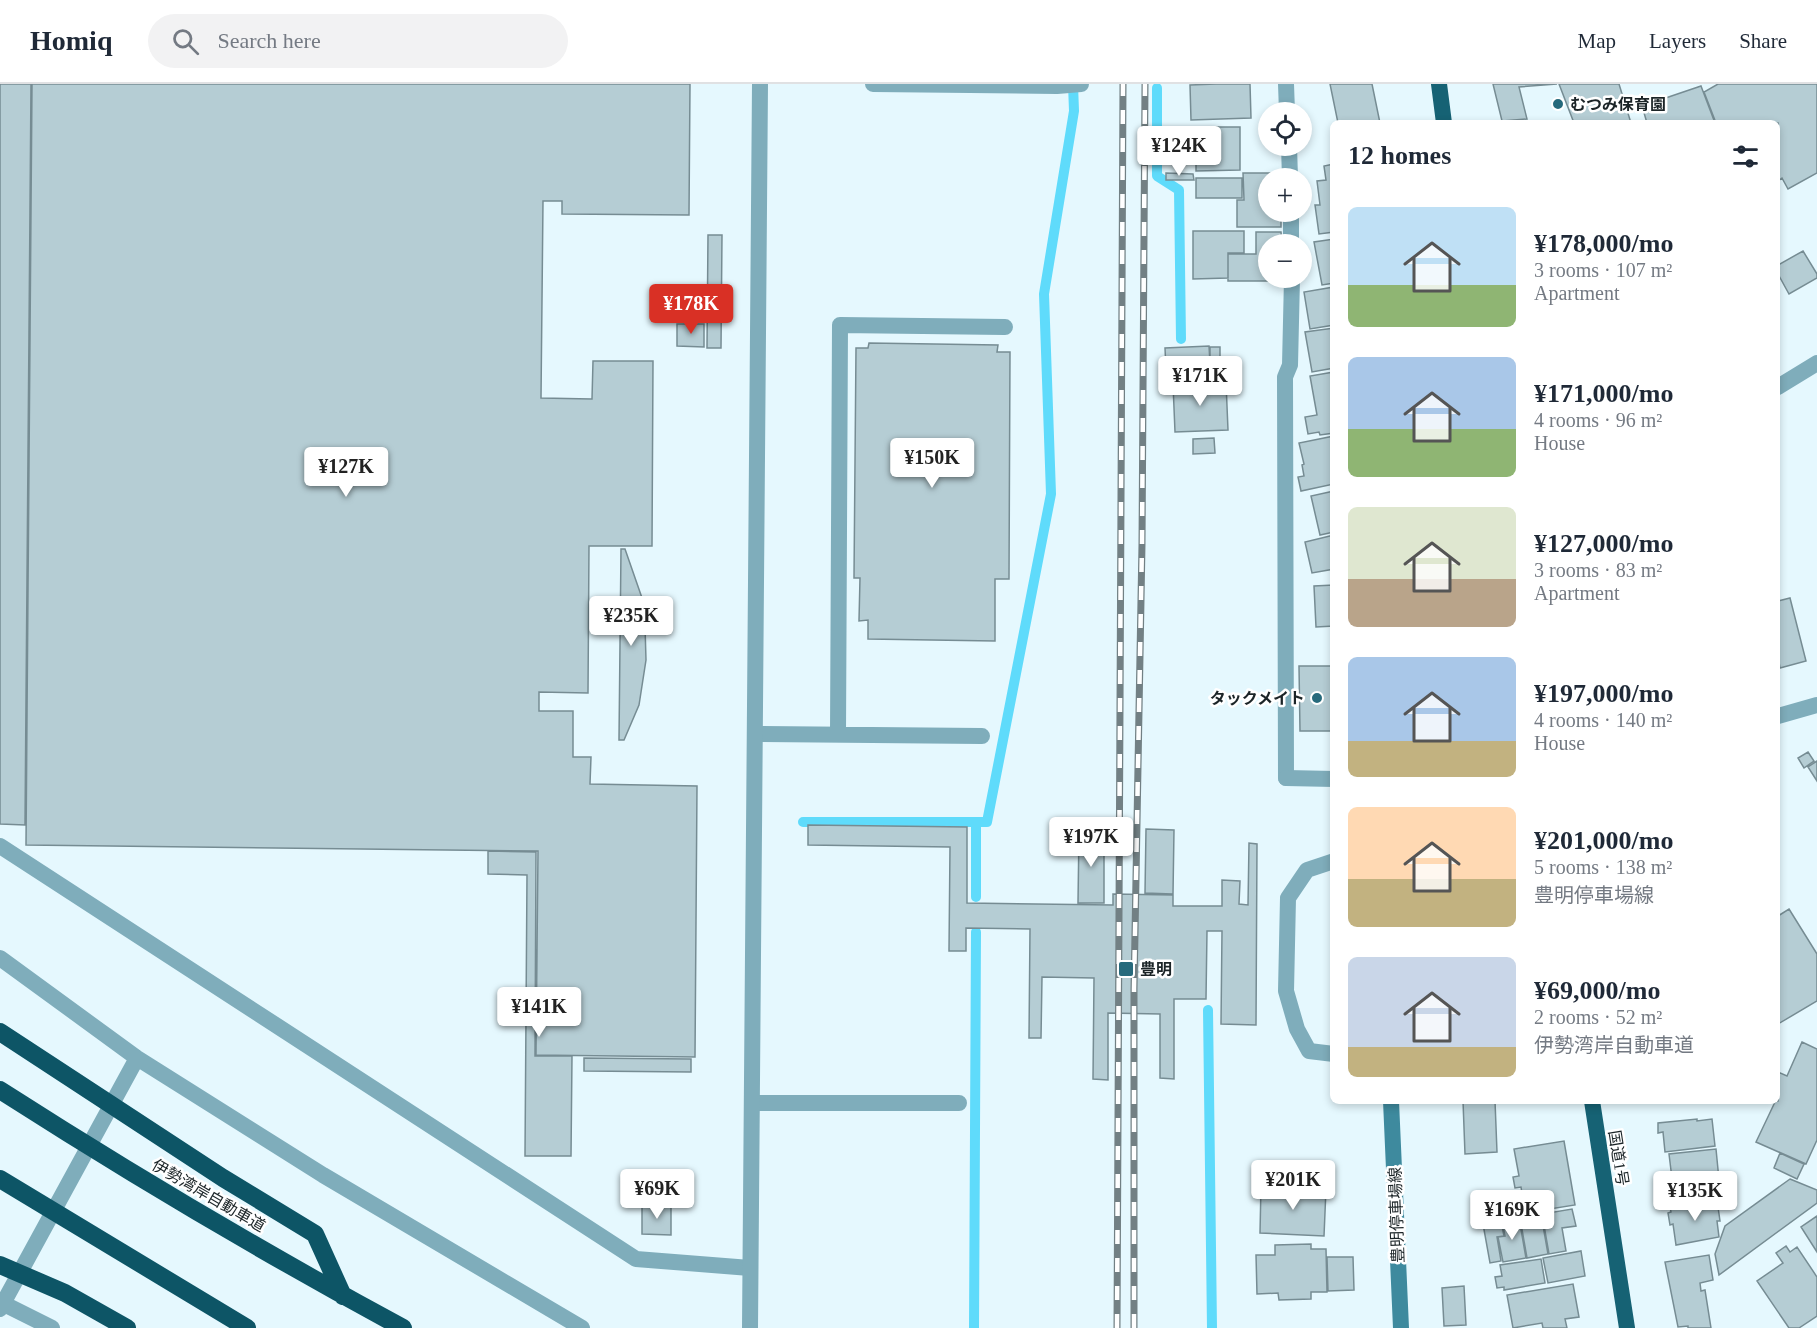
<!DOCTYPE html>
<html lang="en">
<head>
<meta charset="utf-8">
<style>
	:root { --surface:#fff; --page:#f2f2f3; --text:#1f2937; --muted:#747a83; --line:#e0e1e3; --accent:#d93025 }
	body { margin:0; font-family:"Times New Roman","Noto Sans JP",serif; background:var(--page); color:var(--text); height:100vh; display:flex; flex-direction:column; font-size:22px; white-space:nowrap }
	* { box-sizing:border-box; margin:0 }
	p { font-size:20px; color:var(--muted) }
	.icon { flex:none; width:33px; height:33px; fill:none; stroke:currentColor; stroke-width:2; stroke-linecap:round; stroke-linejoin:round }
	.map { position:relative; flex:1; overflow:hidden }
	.sheet { position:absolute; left:1330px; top:36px; width:450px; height:984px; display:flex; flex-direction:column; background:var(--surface); border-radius:9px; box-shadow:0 3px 9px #0003 }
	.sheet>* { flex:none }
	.fabs { position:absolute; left:1258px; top:18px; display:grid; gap:12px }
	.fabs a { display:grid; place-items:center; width:54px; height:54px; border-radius:50%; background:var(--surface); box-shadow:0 3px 9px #0003; font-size:30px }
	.price { position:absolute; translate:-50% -51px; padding:0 14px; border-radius:6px; background:#fff; color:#222; font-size:20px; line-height:39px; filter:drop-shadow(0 2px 3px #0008) }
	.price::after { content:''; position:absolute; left:50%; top:36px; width:18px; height:14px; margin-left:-9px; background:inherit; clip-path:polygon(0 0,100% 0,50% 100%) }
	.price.active { background:var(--accent); color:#fff }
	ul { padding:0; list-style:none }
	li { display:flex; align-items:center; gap:18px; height:150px; padding:0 18px }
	li span { display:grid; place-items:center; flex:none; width:168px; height:120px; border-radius:9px; color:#555 }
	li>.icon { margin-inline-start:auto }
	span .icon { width:72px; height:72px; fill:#fffc; stroke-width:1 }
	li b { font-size:26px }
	h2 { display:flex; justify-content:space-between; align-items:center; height:72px; padding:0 18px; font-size:26px }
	header { display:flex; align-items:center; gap:36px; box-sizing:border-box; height:84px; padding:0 30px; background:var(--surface); border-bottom:2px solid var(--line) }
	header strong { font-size:28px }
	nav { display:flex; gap:33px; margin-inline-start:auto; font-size:21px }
	.search { width:420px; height:54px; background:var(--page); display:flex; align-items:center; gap:15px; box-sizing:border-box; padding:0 21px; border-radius:33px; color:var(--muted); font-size:22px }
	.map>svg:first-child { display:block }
</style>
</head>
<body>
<header>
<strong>Homiq</strong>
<div class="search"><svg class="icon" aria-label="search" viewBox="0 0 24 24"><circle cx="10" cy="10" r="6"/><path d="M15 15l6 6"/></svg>Search here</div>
<nav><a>Map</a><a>Layers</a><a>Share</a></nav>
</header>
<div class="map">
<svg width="1817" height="1244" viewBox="0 0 1817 1244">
	<rect width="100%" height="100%" fill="#e5f8fe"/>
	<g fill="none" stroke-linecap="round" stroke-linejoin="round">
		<path stroke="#5fdbfb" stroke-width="10" d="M1157,4V92L1179,106L1181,255
			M803,738H987L1051,410L1044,210L1074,27L1073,0
			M976,813V738
			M1208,926L1212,1244
			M974,1244L976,848"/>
	</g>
	<path fill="#b5cdd4" stroke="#768c93" stroke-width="1.5" d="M0,0H31L25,741L0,740Z
		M32,0H690L689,131L562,130V117H543L541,314L592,315L593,277H653L652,462H589L588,609L539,608V627H573V673H591L590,700L697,702L695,973L536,971L538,767L26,761Z
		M1216,0H1250L1251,34L1191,36L1190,1Z
		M1330,0H1372L1380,39H1338Z
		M1493,0H1557L1519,3L1527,35L1502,37Z
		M1559,0H1619L1631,39H1574Z
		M1718,0H1817V89L1788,105L1782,94L1778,97V39H1716L1704,8Z
		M1701,2L1715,39H1647L1642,22Z
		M1196,43H1240V86L1196,87Z
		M1334,80V148L1319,150L1315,121H1320L1317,97L1326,96L1324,82Z
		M1166,89L1193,90L1194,96H1166Z
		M1243,89H1280V94H1269V128H1281V143H1237V116H1244Z
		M1196,94H1242V114H1196Z
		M1193,147H1244V169H1228V194L1193,195Z
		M1256,148H1281L1282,160H1269V194H1282V197H1228V170H1256Z
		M708,151H722L721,264H707Z
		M1334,155V199L1322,201L1314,158Z
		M1803,167L1817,190V194L1789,210L1778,190V181Z
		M1334,203V241L1310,245L1304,208Z
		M677,240H704V263L677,262Z
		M1334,244V284L1312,288L1305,248Z
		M869,259L998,261L997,268H1010L1009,495H995V557L868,555V536L859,537L860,494H854L856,264H868Z
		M1209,262L1210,279L1181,280L1182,285L1166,286L1165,264Z
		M1210,263H1220V276H1210Z
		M1201,288V298L1175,299L1174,289Z
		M1334,288V349L1320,351L1319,348L1308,350L1305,333L1317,331L1310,292Z
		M1226,298L1228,346L1175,348L1173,300Z
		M1334,352V400L1301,407L1298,393L1304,392L1302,381L1304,380L1299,359Z
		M1214,354L1215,369L1193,370V355Z
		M1334,407V448L1320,451L1311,412Z
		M1334,451V485L1312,489L1305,458Z
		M621,465H625L642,514L645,542L646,576L639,621L624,656H619Z
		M1334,501V542L1316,543L1314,502Z
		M1790,514L1806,577L1780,584L1778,572V517Z
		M1299,582H1334V647H1300Z
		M1808,668L1814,677L1804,684L1798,674Z
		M1817,677V697L1808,683Z
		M808,741L967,743V819L1113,821V810L1173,811V822H1222V796L1240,797L1239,820L1248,821L1249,759L1257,760L1256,941L1221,940L1222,847H1207L1206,915H1174V995L1160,994V930L1108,929V996L1093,995L1094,894L1042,893L1041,954H1029L1030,845L966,844V867H949L950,763L808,761Z
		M1146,745L1174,746L1173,810L1145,809Z
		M1079,748H1104V819H1078Z
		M488,767L536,768L535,972H572L571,1072H525L527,791L488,790Z
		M1789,825L1817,870V917L1778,940V832Z
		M1802,958L1817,965V1056L1806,1080L1756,1058L1775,1018L1772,1017H1778V988L1787,992Z
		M584,974L691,975V988L584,987Z
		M1463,1017H1495L1497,1068L1465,1070Z
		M1697,1035V1037L1712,1035L1715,1062L1665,1068L1663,1048L1658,1049V1039Z
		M1564,1057L1575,1121L1525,1129L1521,1103L1515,1104L1513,1093L1519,1092L1514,1065Z
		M1716,1065L1720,1106L1674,1111L1669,1070Z
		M1780,1069L1804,1080L1797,1095L1774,1084Z
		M1790,1095L1817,1106V1119L1719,1191L1715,1170L1725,1142Z
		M1261,1102L1326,1105L1324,1152L1260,1149Z
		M1717,1116L1720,1137H1717L1719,1153L1676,1161L1673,1140L1670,1141L1668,1129L1671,1128L1670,1123Z
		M642,1121H671V1151L642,1150Z
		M1572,1125L1576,1142L1562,1144L1566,1167L1549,1170L1542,1130Z
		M1541,1130L1548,1170L1527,1174L1520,1134Z
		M1817,1132V1168L1801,1143Z
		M1519,1134L1526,1174L1503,1178L1498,1153L1505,1152L1502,1137Z
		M1501,1137L1504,1152L1497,1153L1501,1177L1490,1179L1483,1140Z
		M1311,1160V1165H1326L1327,1208H1311V1215L1279,1216L1278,1209L1257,1210L1256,1171H1275V1161Z
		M1786,1162L1790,1168L1797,1163L1817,1193V1232L1799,1244H1789L1757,1197L1783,1179L1776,1169Z
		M1581,1167L1585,1192L1548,1199L1543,1174Z
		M1709,1171L1713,1196L1700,1199L1701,1207L1705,1206L1711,1244H1688V1242L1678,1243L1665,1178Z
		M1327,1173H1353L1354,1206L1328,1207Z
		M1541,1175L1545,1199L1504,1206V1203L1497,1204L1495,1193L1502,1192L1500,1181Z
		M1573,1200L1579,1233L1565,1235L1567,1244H1543L1542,1239L1513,1244L1507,1211Z
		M1464,1202L1466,1241L1444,1242L1442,1204Z"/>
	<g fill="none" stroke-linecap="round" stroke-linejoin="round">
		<path stroke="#7fadbb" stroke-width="16" d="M755,650L982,652
			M838,650L840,241L1005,243
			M0,762L636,1175L750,1184
			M1334,777L1307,786L1288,814L1286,907L1297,945L1309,967L1334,970
			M752,1019H959"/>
		<path stroke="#7fadbb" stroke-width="16" d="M873,0L1057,2L1081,0
			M1286,0L1287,28
			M1289,62L1290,94
			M1291,128V160
			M1778,303L1817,279
			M1778,632L1817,621
			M1286,694L1285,293L1290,281L1292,194
			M0,874L137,974L323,1091L582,1244
			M0,1218L52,1244
			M0,1225L137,974
			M750,1244L760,0"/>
		<path stroke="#7fadbb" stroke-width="16" d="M1286,694L1334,695"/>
		<path stroke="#3e8a9e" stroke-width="16" d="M1391,1017L1401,1244"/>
		<path stroke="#166274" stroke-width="16" d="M1439,0L1444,39
			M1592,1017L1627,1244"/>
		<path stroke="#0d5566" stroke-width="18" d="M0,948L223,1094L315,1150L343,1212
			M0,1006C131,1090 266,1170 403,1244
			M0,1095L247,1244
			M0,1181L65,1209L127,1244"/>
		<g stroke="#728084" stroke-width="7">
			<path id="rail" d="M1117,1244L1123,0
				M1134,1244V905L1142,460L1145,0"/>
		</g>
		<use href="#rail" stroke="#fff" stroke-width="4.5" stroke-dasharray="14" stroke-linecap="butt"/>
	</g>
	<g fill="#276a7c" stroke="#fff" stroke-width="2">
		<circle cx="1558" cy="20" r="6"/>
		<circle cx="1317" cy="614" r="6"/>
		<rect x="1118" y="877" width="16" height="16" rx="3"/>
	</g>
	<g text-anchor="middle" stroke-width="5" stroke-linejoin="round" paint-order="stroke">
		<g font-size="16" font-weight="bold" fill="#1b2427" stroke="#fff" text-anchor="start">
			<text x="1570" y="26">むつみ保育園</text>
			<text x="1305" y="620" text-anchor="end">タックメイト</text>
			<text x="1140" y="891">豊明</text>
		</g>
		<g font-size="16" fill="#1b2427" stroke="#fff">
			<text transform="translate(1619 1074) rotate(81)" y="6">国道1号</text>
			<text transform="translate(209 1111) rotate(30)" y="6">伊勢湾岸自動車道</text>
			<text transform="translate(1396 1131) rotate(-92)" y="6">豊明停車場線</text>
		</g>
	</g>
</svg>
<div class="fabs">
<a><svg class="icon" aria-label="locate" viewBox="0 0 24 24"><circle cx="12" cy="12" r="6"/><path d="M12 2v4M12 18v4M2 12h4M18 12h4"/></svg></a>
<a>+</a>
<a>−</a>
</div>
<b class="price" style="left:1179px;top:93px">¥124K</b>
<b class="price active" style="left:691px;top:251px">¥178K</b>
<b class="price" style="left:1200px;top:323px">¥171K</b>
<b class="price" style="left:932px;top:405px">¥150K</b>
<b class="price" style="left:346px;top:414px">¥127K</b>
<b class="price" style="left:631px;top:563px">¥235K</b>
<b class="price" style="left:1091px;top:784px">¥197K</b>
<b class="price" style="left:539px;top:954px">¥141K</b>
<b class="price" style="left:1293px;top:1127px">¥201K</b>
<b class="price" style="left:657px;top:1136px">¥69K</b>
<b class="price" style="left:1695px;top:1138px">¥135K</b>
<b class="price" style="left:1512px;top:1157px">¥169K</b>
<section class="sheet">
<h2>12 homes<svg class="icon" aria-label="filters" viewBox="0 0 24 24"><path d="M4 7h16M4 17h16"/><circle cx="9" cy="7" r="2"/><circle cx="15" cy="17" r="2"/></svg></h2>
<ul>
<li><span style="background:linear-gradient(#bfe0f5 65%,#8fb573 0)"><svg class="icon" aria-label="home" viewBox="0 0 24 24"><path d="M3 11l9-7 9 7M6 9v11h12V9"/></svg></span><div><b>¥178,000/mo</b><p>3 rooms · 107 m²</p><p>Apartment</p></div></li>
<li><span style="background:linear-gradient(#a9c7e8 60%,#8fb573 0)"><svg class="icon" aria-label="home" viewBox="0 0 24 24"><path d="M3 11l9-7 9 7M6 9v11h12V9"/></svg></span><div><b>¥171,000/mo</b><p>4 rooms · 96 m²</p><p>House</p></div></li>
<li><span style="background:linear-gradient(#dfe7d0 60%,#b9a48a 0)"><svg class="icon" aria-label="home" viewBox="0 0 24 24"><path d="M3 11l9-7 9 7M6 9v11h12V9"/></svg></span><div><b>¥127,000/mo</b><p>3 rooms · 83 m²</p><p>Apartment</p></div></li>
<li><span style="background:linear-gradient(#a9c7e8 70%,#c2b280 0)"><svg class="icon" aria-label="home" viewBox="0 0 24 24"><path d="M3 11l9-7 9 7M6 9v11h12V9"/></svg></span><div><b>¥197,000/mo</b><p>4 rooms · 140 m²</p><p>House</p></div></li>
<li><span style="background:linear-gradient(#ffd9b3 60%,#c2b280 0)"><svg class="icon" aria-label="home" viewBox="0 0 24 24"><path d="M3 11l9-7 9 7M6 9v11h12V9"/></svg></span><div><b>¥201,000/mo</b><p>5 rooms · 138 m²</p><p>豊明停車場線</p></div></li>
<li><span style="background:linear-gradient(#c9d6e8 75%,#c2b280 0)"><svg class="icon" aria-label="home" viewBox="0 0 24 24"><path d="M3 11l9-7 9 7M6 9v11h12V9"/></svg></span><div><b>¥69,000/mo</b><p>2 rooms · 52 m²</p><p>伊勢湾岸自動車道</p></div></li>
</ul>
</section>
</div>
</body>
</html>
